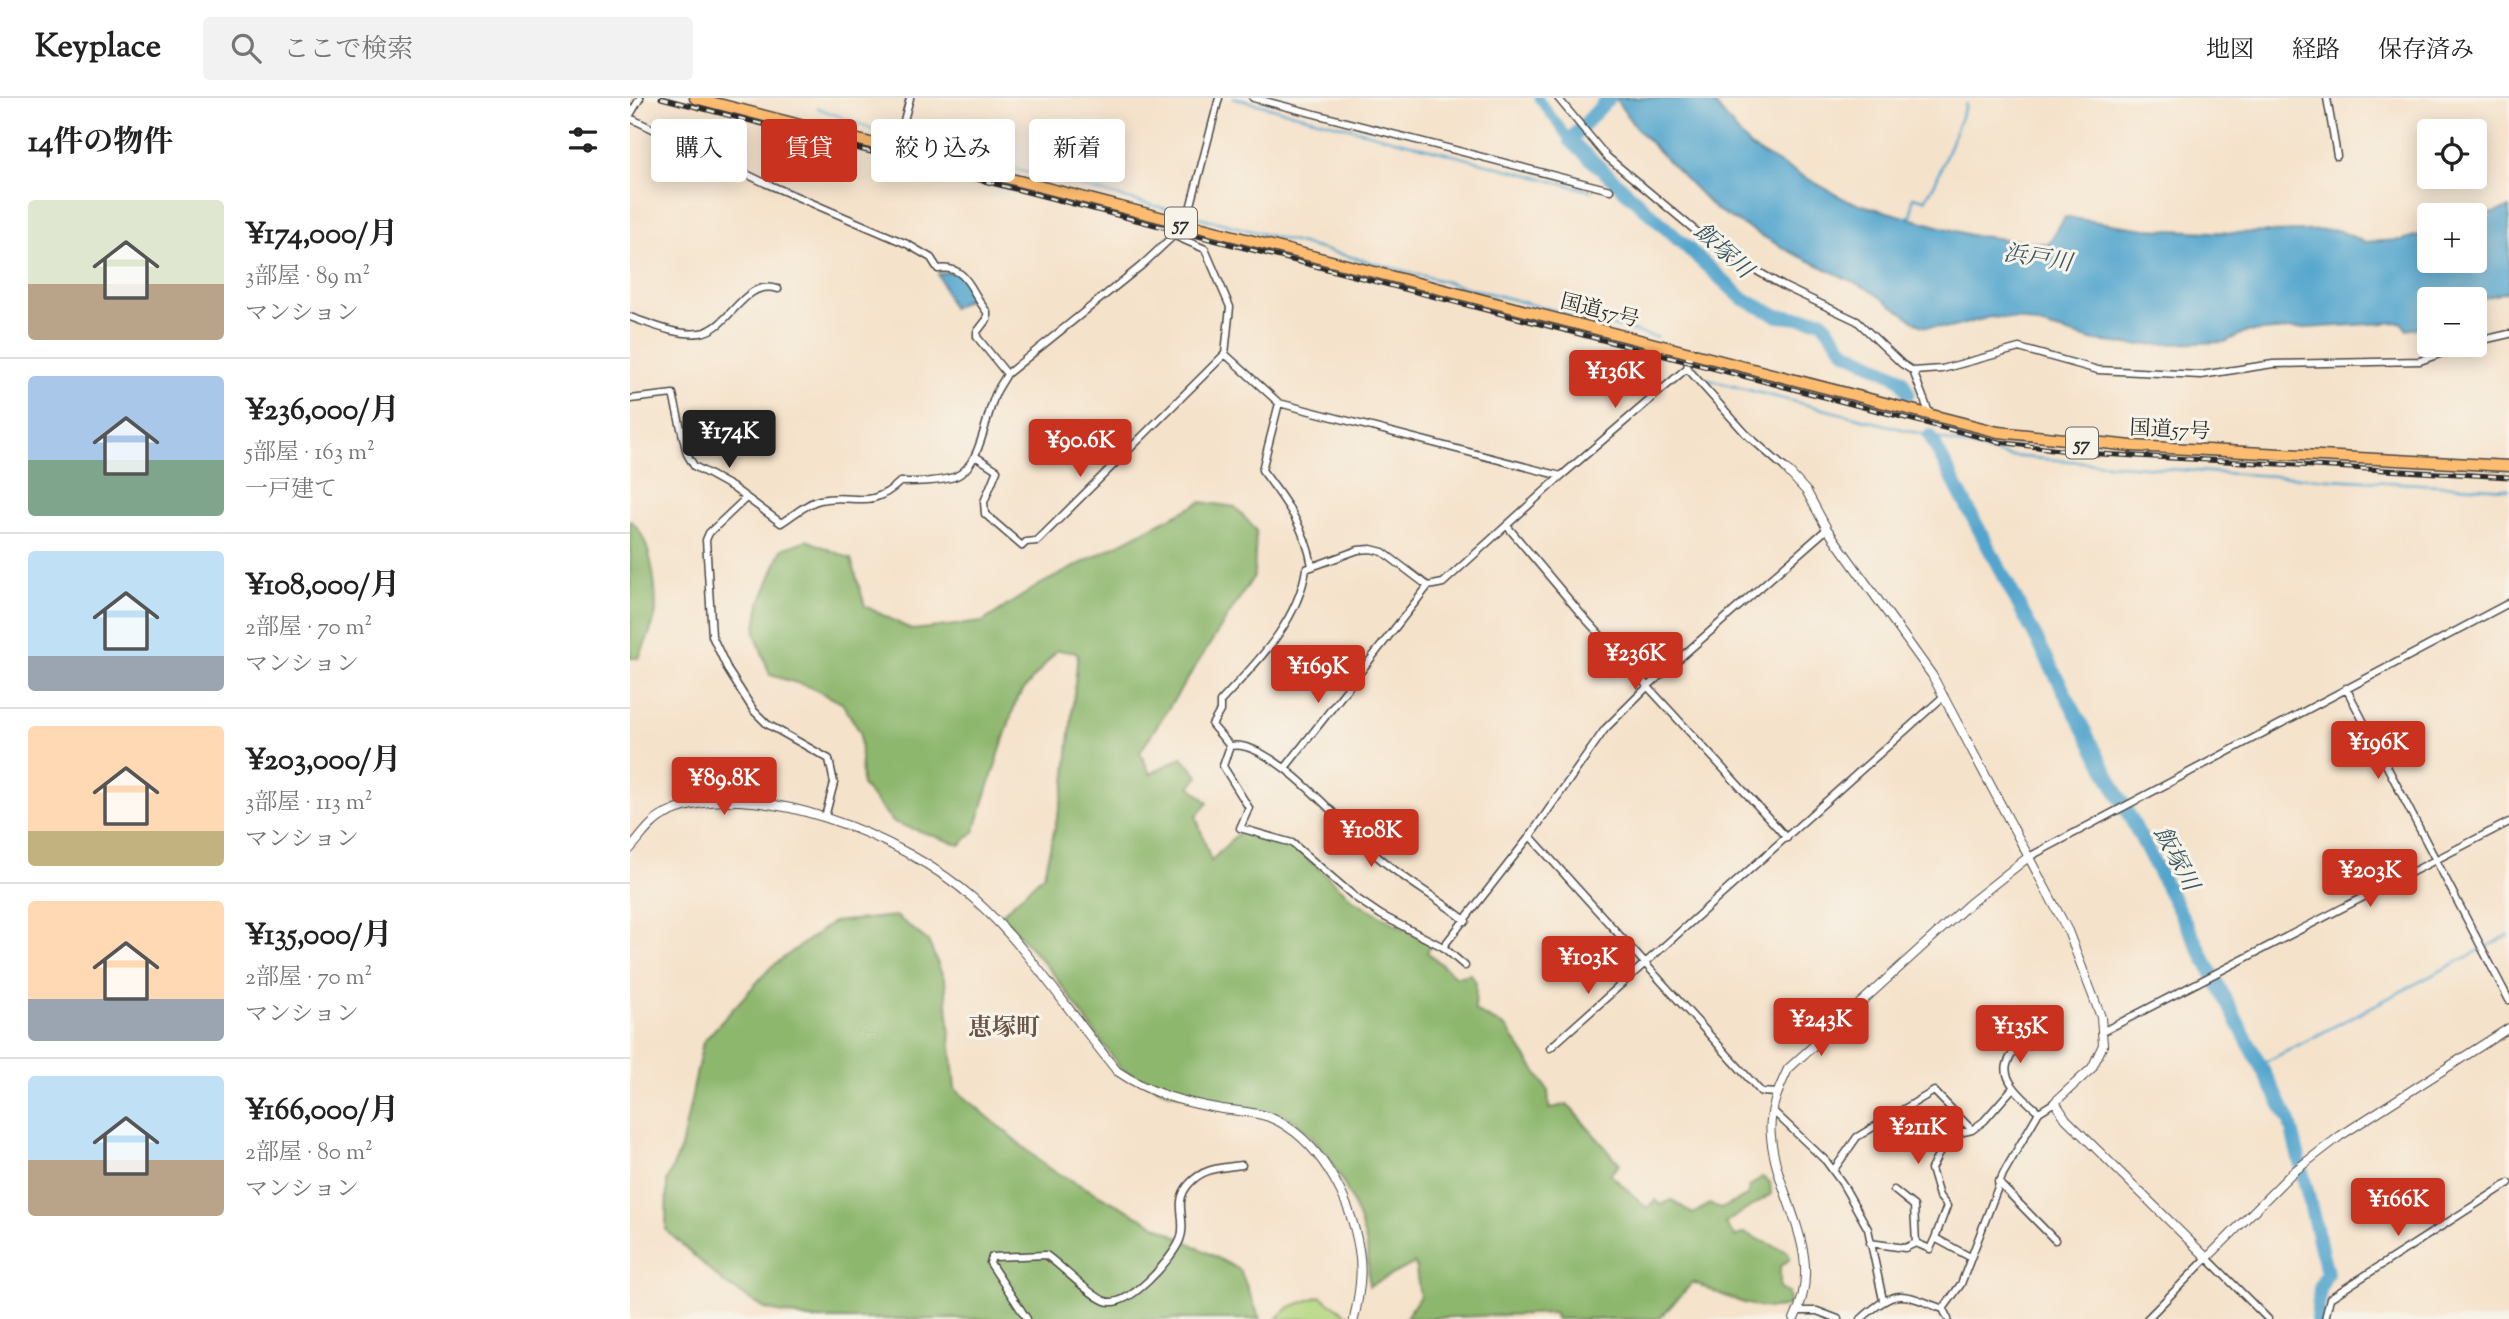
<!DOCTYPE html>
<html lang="ja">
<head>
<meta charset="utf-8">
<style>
	:root { --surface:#fff; --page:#f2f2f2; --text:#222; --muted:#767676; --line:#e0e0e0; --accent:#c8321e }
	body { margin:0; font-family:"Sorts Mill Goudy","Noto Serif JP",serif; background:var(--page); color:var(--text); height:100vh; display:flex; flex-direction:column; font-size:26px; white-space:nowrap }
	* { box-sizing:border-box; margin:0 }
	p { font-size:23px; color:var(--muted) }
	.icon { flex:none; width:38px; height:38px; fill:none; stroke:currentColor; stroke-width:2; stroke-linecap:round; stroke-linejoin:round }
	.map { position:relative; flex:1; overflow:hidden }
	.side { display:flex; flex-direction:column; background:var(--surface); width:630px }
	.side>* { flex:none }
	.hud { position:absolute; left:21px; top:21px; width:665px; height:63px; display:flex; gap:14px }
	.buttons { position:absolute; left:1787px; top:21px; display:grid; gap:14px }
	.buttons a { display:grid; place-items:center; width:70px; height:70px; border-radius:7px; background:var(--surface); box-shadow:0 4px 18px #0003; font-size:35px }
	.price { position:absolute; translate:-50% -60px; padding:0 16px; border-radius:7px; background:var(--accent); color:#fff; font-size:23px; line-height:46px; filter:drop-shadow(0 2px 4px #0008) }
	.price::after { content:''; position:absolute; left:50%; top:42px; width:21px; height:16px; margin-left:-10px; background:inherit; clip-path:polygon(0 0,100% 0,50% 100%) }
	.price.selected { background:#222; color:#fff }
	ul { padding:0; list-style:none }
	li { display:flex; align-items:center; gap:21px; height:175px; padding:0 28px }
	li+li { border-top:2px solid var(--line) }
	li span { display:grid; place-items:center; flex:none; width:196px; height:140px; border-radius:7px; color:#555 }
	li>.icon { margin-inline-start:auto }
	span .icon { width:84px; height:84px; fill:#fffc; stroke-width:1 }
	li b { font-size:30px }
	h2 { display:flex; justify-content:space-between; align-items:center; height:84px; padding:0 28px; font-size:30px }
	.chip { padding:0 24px; border-radius:7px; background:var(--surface); box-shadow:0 4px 18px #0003; font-size:24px; line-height:63px }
	.chip.selected { background:var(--accent); color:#fff }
	header { display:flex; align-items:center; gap:42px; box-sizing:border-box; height:98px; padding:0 35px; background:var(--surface); border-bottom:2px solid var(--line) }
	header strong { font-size:33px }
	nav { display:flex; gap:38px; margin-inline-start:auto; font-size:24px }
	.search { width:490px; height:63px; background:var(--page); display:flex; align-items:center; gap:18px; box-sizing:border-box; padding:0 24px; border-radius:7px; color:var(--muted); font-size:26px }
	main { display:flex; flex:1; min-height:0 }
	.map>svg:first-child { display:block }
</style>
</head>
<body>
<header>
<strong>Keyplace</strong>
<div class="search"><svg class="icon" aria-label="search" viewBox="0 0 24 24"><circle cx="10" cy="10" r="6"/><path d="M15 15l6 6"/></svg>ここで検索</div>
<nav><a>地図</a><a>経路</a><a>保存済み</a></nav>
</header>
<main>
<section class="side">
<h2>14件の物件<svg class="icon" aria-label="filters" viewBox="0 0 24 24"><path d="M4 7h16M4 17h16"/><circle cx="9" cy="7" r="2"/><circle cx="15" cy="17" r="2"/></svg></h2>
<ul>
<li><span style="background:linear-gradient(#dfe7d0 60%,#b9a48a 0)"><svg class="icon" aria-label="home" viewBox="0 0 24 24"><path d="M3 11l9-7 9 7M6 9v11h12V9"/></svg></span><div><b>¥174,000/月</b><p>3部屋 · 89 m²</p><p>マンション</p></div></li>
<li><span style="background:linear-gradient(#a9c7e8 60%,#7fa58c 0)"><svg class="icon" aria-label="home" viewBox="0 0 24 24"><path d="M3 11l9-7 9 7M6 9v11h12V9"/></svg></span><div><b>¥236,000/月</b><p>5部屋 · 163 m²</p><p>一戸建て</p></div></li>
<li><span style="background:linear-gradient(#bfe0f5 75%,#9aa5b1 0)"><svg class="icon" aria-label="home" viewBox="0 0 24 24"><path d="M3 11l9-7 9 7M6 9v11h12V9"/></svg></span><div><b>¥108,000/月</b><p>2部屋 · 70 m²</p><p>マンション</p></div></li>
<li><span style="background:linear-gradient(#ffd9b3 75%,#c2b280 0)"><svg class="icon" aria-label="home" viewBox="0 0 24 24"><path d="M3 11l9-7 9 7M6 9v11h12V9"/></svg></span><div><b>¥203,000/月</b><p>3部屋 · 113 m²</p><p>マンション</p></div></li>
<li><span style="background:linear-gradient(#ffd9b3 70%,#9aa5b1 0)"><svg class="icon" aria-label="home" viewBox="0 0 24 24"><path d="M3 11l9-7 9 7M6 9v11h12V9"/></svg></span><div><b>¥135,000/月</b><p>2部屋 · 70 m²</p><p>マンション</p></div></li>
<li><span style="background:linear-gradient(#bfe0f5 60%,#b9a48a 0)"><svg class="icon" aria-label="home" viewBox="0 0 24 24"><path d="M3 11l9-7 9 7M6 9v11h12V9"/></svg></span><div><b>¥166,000/月</b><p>2部屋 · 80 m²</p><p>マンション</p></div></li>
</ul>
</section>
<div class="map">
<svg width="1879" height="1221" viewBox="0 0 1879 1221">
	<rect width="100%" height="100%" fill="#f7f3e8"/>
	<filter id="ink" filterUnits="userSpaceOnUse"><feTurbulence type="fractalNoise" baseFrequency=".0143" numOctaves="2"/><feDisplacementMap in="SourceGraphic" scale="14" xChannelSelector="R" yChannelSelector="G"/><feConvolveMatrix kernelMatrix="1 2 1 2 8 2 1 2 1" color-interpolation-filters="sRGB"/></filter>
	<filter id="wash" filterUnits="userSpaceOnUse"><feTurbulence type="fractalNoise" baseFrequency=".00686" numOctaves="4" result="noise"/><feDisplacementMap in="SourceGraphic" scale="28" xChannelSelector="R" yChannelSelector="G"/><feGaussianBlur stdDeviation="1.57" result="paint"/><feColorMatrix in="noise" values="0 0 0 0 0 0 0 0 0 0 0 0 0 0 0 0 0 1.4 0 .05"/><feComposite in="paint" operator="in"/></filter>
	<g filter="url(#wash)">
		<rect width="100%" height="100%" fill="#f5e2ca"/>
		<path fill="#b3d67f" stroke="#6f8055" stroke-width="2" d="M690,1198L724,1221H646L660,1209Z"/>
		<path fill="#8eb76e" stroke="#5c714c" stroke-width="2" d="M571,404L605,409L626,432L624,478L510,654L520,676L552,659L569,679L560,688L578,705L566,718L581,763L610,733L662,747L725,803L801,846L797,854L826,879L840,876L846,884L845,913L876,929L918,992L919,1011L937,1006L990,1066L980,1076L1017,1110L1026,1102L1030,1107L1042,1102L1063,1116L1079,1106L1091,1111L1117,1098L1120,1088L1132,1079L1140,1084L1141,1096L1095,1125L1105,1139L1114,1135L1158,1154L1160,1161L1150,1169V1191L1158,1195L1159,1207C1131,1218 1089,1195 1063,1184L1029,1221H926L925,1215L775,1221L790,1198L785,1165L739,1188C738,1173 739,1155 735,1140C722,1095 697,1044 658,1019L534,993L491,971L422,874L371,817L414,776L435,686L448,555L427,552L387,600L344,734L330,747L263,724L232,687L230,634L212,605L180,589L140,577L125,535L130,505L152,451L177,442L221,461L235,508L282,532L352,524L409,487Z
			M0,422C21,439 26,486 26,512C25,527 15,545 9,560H0Z
			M266,818L298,843L315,883L325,991L418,1070L610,1172L630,1221H179L135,1211L94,1185L36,1132L37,1083L51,1050L73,944L141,869L203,824Z"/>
		<path fill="#52a5cd" stroke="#3e687c" stroke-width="2" d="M985,0H1080L1120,49L1218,103L1340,137L1418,146L1435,119L1516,131L1605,135L1708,132L1734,144L1771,142L1799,134V163H1844L1845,120L1879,110V193L1845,203L1799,201V218L1793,229L1777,232L1771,224L1615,234L1595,244L1505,247L1465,243L1392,222L1360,219L1320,230L1292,228L1238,191L1159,153L1085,111L1005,29Z
			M321,174L329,175L342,199L322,210L308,176Z"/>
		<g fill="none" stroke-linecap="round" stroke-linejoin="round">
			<path stroke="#52a5cd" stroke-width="2.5" d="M604,0L961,93
				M188,10L262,39
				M276,43L552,115
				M565,118L1026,239
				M1273,120L1282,117L1283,99L1295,102L1306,83L1336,6
				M1075,281L1378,358L1591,375L1879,391
				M1630,967L1879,837"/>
			<path stroke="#52a5cd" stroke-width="9" d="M908,0L940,42"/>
			<path stroke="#52a5cd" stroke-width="14" d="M979,0L940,42L1113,201L1148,218L1191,222L1215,253L1271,281L1278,295
				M1300,338L1660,1024L1697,1175L1690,1190L1687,1221"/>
		</g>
	</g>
	<g filter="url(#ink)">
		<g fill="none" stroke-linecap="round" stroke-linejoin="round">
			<g stroke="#494643" stroke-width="9">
				<path id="minor" d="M623,0L980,92
					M928,0L976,58L1085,149L1155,189L1227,223L1272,266L1283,273L1312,271L1389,250L1468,272L1571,277L1643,266L1790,263L1834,247
					M1697,0L1707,58
					M0,17L10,0
					M0,20L135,85L277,146L301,160L308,171C338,167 340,193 357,214V221L347,234V239L377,276
					M266,52L280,0
					M0,219C21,226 47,238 70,235C101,231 112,180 148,191
					M1844,244L1879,236
					M595,256L649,305L931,378
					M1057,270L1116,336L1156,371
					M1283,273L1300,317
					M0,301L43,296L57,356L64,368L102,389L151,425C163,418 176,405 190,402C224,395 239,413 270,384C287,384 307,384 324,379C351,370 355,318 366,295C369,288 374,282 377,276L511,168L556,126L589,0
					M649,305L632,372C655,402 676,431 682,468
					M345,358L367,372L354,404L355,416L392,448L396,444L407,443L595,256L600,209L575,151L545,138
					M115,401L79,435L76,442L82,538L99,574L124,613L137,626L199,661L204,685L195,719
					M877,428L951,516L1157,740
					M1716,590L1879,902
					M600,648L582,627L590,613V604C625,566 668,525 676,471L728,452L741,451L753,454L798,488
					M600,648L593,668L619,710L610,730L662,745L726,800L751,817L813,849
					M600,648C641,639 718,733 748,759C776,783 808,800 836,823
					M655,670L798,488L813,485L931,378L1057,270L1060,255
					M900,738L1131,994L1147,995
					M1397,760L1879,505
					M835,868L813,849L900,738L975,631L1018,588L1197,431
					M1474,933L1879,724
					M920,950L1314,598
					M1143,1013L1196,1063L1212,1085L1238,1131L1253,1202
					M1409,1014C1358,971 1372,963 1415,924
					M1203,1073L1227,1039L1304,993L1342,1032L1354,1023L1382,991
					M1368,1084L1425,1142
					M1305,1140L1317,1108L1309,1098L1301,1071L1315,1044L1325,1036L1342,1032
					M1240,1145L1275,1150L1286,1145L1284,1108L1264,1092
					M1286,1145L1300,1151L1305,1140L1340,1159
					M1313,1211L1331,1186L1373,1076L1409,1014L1425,1004
					M1169,1213H1187L1208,1221
					M397,1221L360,1165L362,1159L416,1157C433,1169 458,1196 475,1203C498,1212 542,1161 550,1142C558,1122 542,1105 559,1086C574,1069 592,1070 612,1067
					M1231,1221C1268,1188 1272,1196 1313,1211L1318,1221
					M1517,1221L1577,1160L1638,1221
					M1695,1221L1700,1200L1879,1085"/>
			</g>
			<g stroke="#494643" stroke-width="10">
				<path id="tertiary" d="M1156,371L1177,394L1197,431L1302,577L1438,833L1471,919L1473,947L1462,970L1425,1004L1436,1021L1577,1160L1662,1075L1710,1038L1879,930
					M0,751C10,740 21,723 34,717C120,673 278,741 344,801C399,850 440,916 487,973C521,996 552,1004 592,1011C607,1013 625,1014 639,1019C689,1039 721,1101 729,1152C733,1175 729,1198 724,1221
					M1164,1221C1197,1156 1147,1102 1141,1039C1138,1015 1148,992 1158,971L1339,806L1397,760"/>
			</g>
			<g stroke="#494643" stroke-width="13">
				<path id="trunk" d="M65,0L1368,334L1502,348L1879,368"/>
			</g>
			<use href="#minor" stroke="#fff" stroke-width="6"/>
			<use href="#tertiary" stroke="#fff" stroke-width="8"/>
			<use href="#trunk" stroke="#fdbc6f" stroke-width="10"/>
			<g stroke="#2b2b2b" stroke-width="5">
				<path id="rail" d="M31,0L1369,344L1452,355L1879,379"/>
			</g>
			<use href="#rail" stroke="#f7f3e8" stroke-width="2.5" stroke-dasharray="8" stroke-linecap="butt"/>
		</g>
	</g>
	<g text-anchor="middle" stroke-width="6" stroke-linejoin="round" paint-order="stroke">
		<g fill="#f7f3e8" stroke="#686764" stroke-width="2">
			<rect x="535" y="109.5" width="32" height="31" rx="5"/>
			<rect x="1436" y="329.5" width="32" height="31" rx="5"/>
		</g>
		<g font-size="19" font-weight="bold" fill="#2b2b2b">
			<text x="551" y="132">57</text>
			<text x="1452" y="352">57</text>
		</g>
		<g font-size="21" fill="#2b2b2b" stroke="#f7f3e8">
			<text transform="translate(970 212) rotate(14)" y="7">国道57号</text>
			<text transform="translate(1540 331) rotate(3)" y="7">国道57号</text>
		</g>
		<g font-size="23" font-style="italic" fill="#395664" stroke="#f7f3e8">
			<text transform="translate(1094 152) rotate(42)" y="8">飯塚川</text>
			<text transform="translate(1408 159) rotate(9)" y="8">浜戸川</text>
			<text transform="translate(1547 760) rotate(62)" y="8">飯塚川</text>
		</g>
		<g font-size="24" font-weight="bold" fill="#6b5749" stroke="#f7f3e8">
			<text x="374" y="937">恵塚町</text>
		</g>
	</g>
</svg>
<div class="buttons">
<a><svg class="icon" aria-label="locate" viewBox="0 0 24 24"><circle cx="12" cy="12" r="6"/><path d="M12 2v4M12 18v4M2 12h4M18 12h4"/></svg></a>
<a>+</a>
<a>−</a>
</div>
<b class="price" style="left:985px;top:312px">¥136K</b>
<b class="price selected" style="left:99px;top:372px">¥174K</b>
<b class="price" style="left:450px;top:381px">¥90.6K</b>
<b class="price" style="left:1005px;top:594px">¥236K</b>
<b class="price" style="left:688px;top:607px">¥169K</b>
<b class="price" style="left:1748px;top:683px">¥196K</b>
<b class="price" style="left:94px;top:719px">¥89.8K</b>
<b class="price" style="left:741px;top:771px">¥108K</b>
<b class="price" style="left:1740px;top:811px">¥203K</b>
<b class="price" style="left:958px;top:898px">¥103K</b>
<b class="price" style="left:1191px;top:960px">¥243K</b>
<b class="price" style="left:1390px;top:967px">¥135K</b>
<b class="price" style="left:1288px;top:1068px">¥211K</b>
<b class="price" style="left:1768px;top:1140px">¥166K</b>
<div class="hud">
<a class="chip">購入</a>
<a class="chip selected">賃貸</a>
<a class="chip">絞り込み</a>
<a class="chip">新着</a>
</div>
</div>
</main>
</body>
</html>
